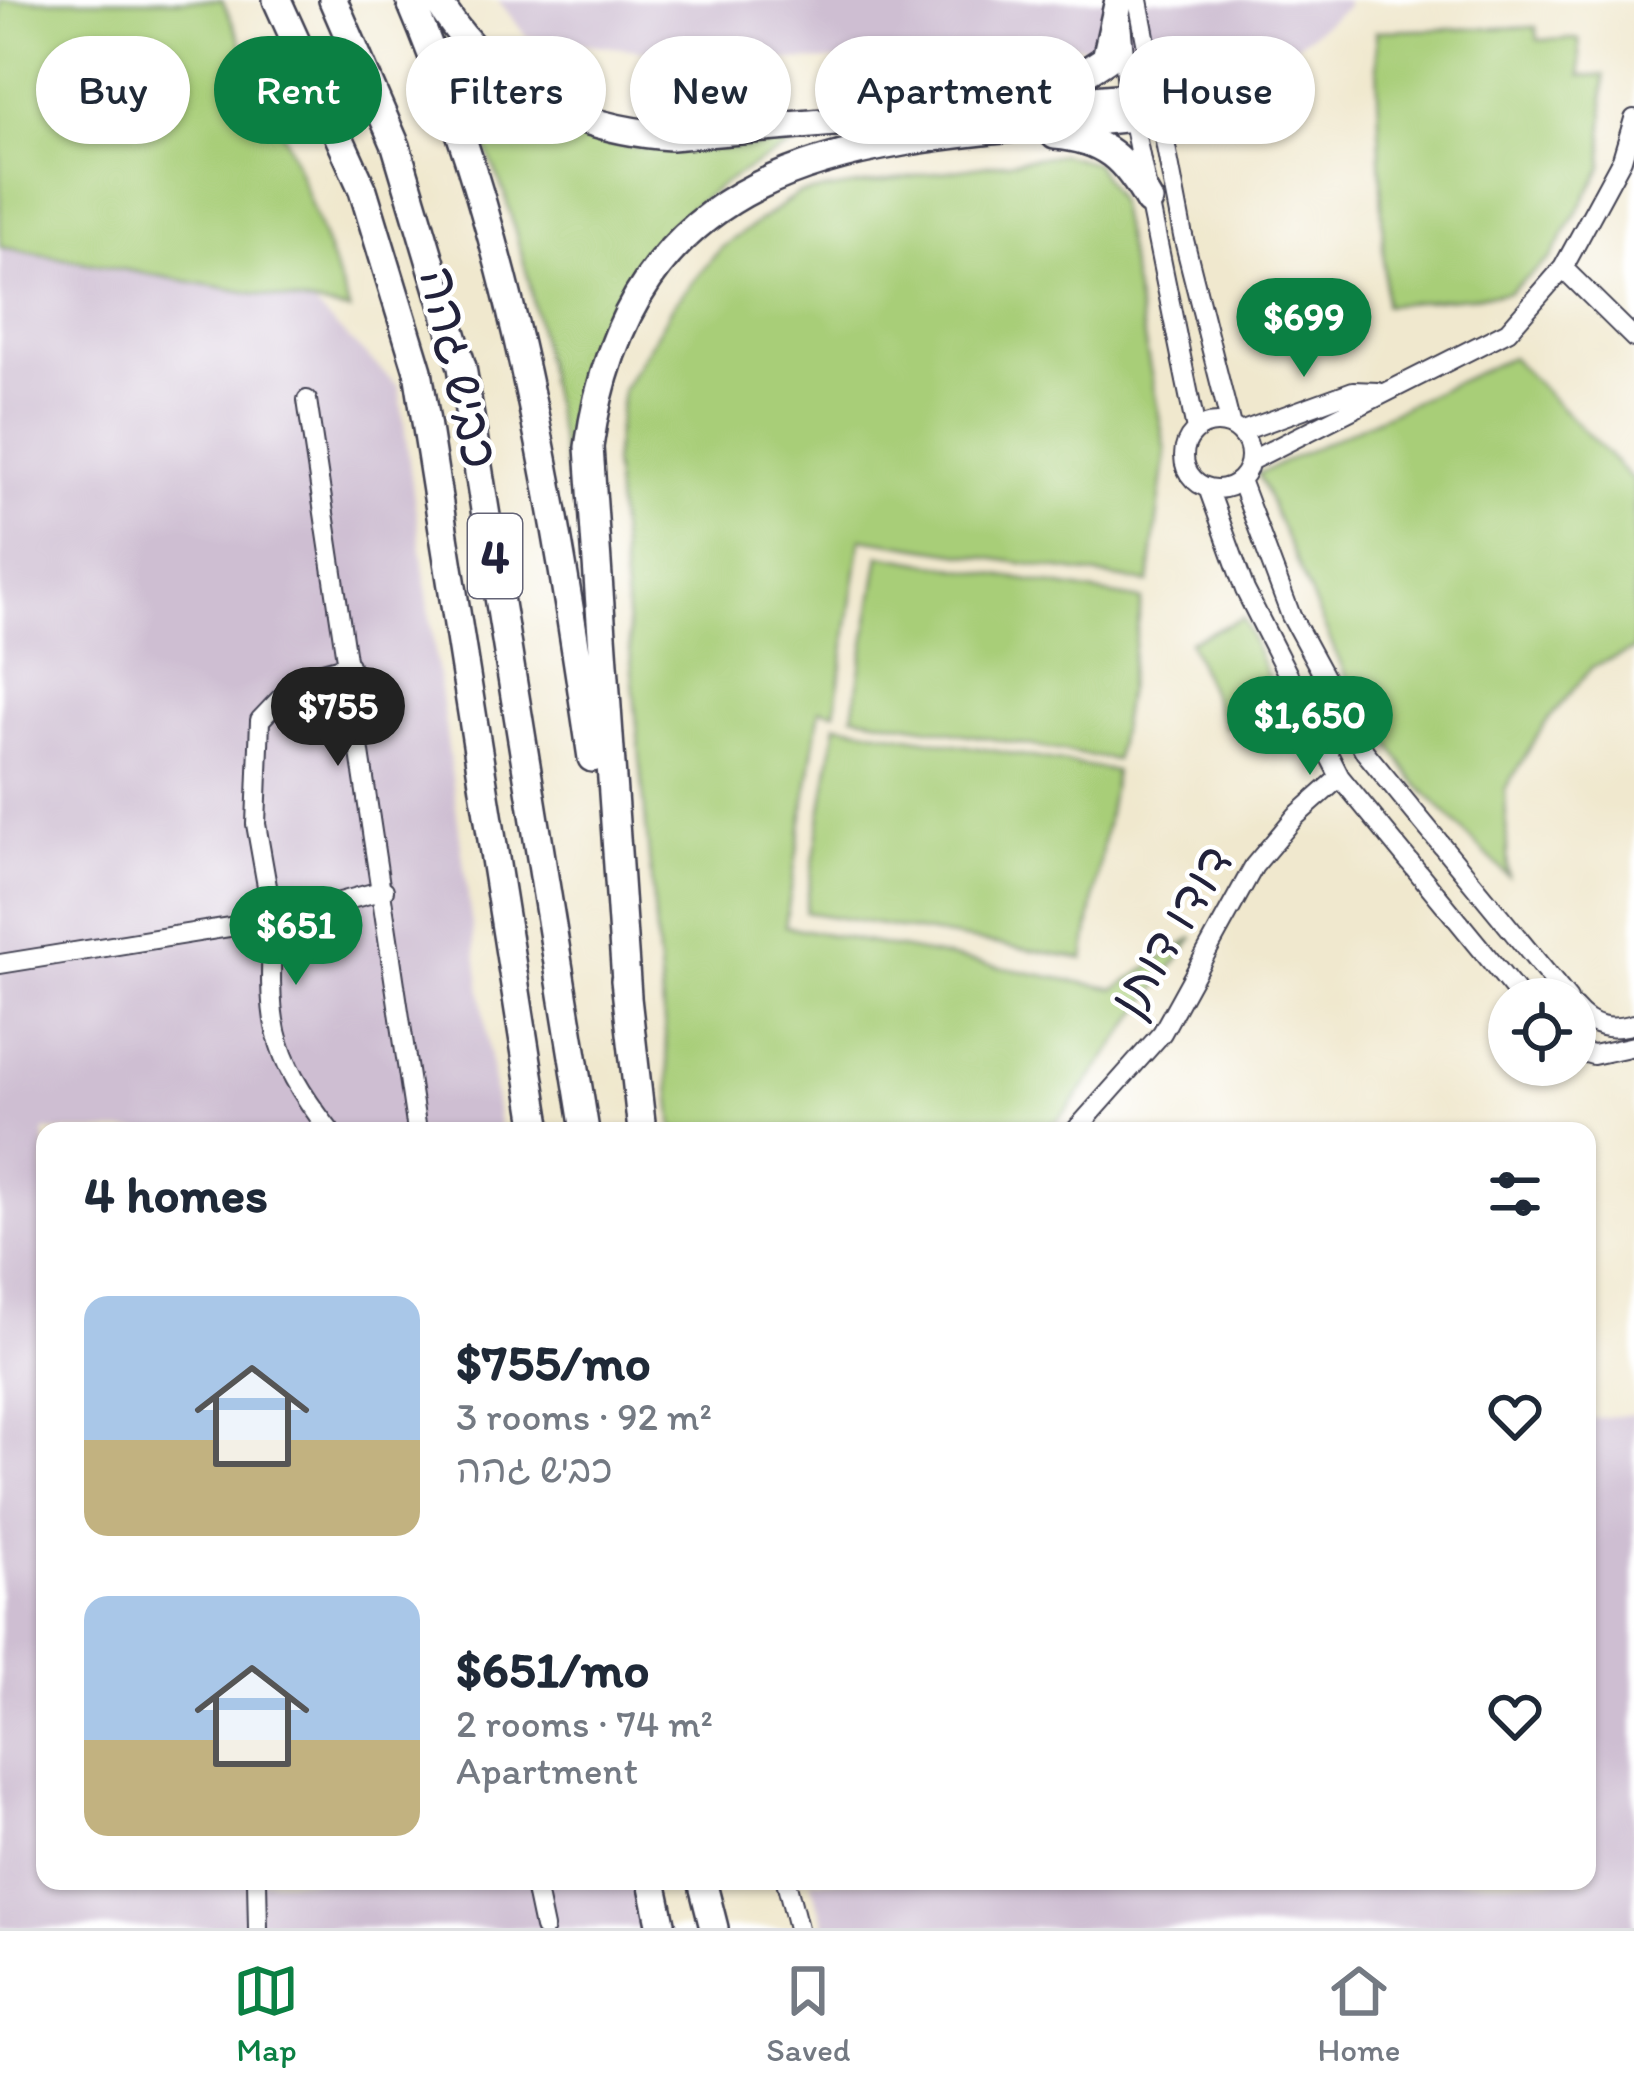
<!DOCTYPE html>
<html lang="en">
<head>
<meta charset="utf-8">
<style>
	:root { --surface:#fff; --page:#f2f2f3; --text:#1f2937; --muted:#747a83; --line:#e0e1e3; --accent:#0b8043 }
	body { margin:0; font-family:Itim,"Playpen Sans Hebrew",sans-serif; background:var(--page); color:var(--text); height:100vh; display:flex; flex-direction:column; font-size:45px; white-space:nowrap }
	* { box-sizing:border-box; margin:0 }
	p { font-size:39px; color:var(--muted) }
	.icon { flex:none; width:66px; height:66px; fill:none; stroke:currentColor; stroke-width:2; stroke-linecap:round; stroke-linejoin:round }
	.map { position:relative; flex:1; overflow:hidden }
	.panel { position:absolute; left:36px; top:1122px; width:1560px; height:768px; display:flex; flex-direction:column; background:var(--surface); border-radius:24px; box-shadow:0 3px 9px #0004 }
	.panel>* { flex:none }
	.top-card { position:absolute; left:36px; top:36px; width:1563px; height:108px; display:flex; gap:24px }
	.controls { position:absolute; left:1488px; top:978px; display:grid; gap:24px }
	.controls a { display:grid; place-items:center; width:108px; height:108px; border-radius:50%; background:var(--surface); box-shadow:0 3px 9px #0004; font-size:60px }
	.price { position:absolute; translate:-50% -102px; padding:0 27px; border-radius:42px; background:var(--accent); color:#fff; font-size:39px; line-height:78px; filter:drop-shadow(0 3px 6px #0008) }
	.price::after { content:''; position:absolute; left:50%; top:72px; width:36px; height:27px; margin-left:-18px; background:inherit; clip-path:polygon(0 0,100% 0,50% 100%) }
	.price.current { background:#222; color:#fff }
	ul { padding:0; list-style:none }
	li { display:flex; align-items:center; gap:36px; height:300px; padding:0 48px }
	li span { display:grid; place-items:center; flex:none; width:336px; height:240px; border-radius:24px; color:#555 }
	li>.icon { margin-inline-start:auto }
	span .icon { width:144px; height:144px; fill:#fffc; stroke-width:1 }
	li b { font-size:51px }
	h2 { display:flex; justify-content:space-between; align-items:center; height:144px; padding:0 48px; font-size:51px }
	.pill { padding:0 42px; border-radius:54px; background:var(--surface); box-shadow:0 3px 9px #0004; font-size:42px; line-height:108px }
	.pill.current { background:var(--accent); color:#fff }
	.tab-bar { display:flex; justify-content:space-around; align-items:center; height:168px; border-top:3px solid var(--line); background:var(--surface); font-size:33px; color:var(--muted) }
	.tab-bar a { display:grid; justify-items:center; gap:6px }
	.tab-bar .current { color:var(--accent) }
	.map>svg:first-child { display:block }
</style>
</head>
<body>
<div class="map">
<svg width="1634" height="1928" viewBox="0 0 1634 1928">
	<rect width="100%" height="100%" fill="#fff"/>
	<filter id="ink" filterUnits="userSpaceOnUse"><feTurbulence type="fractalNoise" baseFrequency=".00833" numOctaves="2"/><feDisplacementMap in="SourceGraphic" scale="24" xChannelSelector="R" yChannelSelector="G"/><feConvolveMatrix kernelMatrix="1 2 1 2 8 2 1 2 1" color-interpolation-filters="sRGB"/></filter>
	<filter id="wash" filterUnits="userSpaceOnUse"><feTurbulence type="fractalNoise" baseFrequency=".004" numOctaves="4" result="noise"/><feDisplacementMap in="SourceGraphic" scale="48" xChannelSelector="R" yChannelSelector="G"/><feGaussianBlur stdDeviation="2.7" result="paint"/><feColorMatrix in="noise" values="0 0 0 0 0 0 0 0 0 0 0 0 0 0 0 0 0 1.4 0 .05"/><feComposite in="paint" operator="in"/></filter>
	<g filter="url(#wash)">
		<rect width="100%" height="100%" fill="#f0e8ce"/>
		<path fill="#cebed2" d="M498,0H1345L1347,7L1249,80L1030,36L926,62L713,59L527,37Z
			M0,245L307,299L399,387L500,1131H45V1881H649L658,1928H0Z
			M1634,1414V1928H826L810,1881H1587V1419Z"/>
		<path fill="#a8ce78" stroke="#65785a" stroke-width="3" d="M0,0H222L292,153L350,311L0,247Z
			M1536,27L1538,40L1579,39L1581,76L1604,75L1603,167L1551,258L1508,293L1385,305L1376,31Z
			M438,29C535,167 651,155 800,142C624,224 586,317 572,502L529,281L505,195Z
			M1061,154L1095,163L1117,200L1166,451L1149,583L861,538L835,712L820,709L785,926L1115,989L1194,937L1071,1106L1046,1131H674L613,462L623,389L675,303L721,248L798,194Z
			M1511,357L1634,481V650L1592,667L1544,725L1505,789L1508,876L1414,781L1348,681L1258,474Z
			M880,555L1142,600L1115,760L853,715Z
			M1243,618L1279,704L1225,727L1189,641Z
			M836,724L1115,771L1084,959L805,912Z"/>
	</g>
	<g filter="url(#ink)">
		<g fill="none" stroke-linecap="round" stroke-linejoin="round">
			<g stroke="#414051" stroke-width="22">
				<path id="minor" d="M1138,0L1183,236L1231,426
					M1121,22L1128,97L1196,430
					M1563,268L1634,338
					M307,400L417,1131
					M1184 456a33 33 0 1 1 66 0a33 33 0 1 1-66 0Z
					M1240,432L1353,391L1378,392
					M1250,461L1508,331L1563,268L1622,159L1634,119
					M1240,480L1291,616L1365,752L1568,999
					M1208,488L1245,590L1340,777L1522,999
					M0,964L273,920L256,824L260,720L300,678L349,665
					M1575,1008C1592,1028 1610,1031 1634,1024
					M1575,1050L1593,1055L1634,1046
					M330,1131C268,1052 268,1018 273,920L384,890
					M1075,1131L1162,1033L1254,866L1296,816L1340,777
					M257,1881L258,1928
					M534,1881L544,1928
					M786,1881L798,1928"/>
			</g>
			<g stroke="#414051" stroke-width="32">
				<path id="highway" d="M277,0L363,190L418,371L538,1131
					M333,0L396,146L462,367L585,1131
					M410,0C513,242 554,499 592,758
					M437,0C491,88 571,129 671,136L1128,97L1160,107
					M1047,97L1106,59L1119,0
					M1055,135C1105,139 1125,159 1149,201
					M625,980L642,1131
					M627,996L589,447C633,133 886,142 1134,117L1160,107
					M652,1881L662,1928
					M702,1881L714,1928"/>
			</g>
			<use href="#minor" stroke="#fff" stroke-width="18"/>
			<use href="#highway" stroke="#fff" stroke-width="27"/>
		</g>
	</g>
	<g text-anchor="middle" stroke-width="9" stroke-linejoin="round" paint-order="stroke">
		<rect fill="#fff" stroke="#646476" stroke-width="3" x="468" y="514" width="54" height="84" rx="9"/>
		<g font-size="48" font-weight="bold" fill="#22223b">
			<text x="495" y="573">4</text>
		</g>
		<g font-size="51" fill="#22223b" stroke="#fff">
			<text transform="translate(460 367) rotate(77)" y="18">כביש גהה</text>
			<text transform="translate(1170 930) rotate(-59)" y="18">דודו דותן</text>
		</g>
	</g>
</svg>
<div class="controls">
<a><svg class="icon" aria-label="locate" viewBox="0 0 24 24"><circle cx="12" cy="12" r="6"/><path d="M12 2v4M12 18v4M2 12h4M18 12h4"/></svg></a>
</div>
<b class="price" style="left:1304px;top:380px">$699</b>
<b class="price current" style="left:338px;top:769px">$755</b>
<b class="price" style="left:1310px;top:778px">$1,650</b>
<b class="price" style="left:296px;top:988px">$651</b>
<div class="top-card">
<a class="pill">Buy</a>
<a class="pill current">Rent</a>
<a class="pill">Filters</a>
<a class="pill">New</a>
<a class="pill">Apartment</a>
<a class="pill">House</a>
</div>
<section class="panel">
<h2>4 homes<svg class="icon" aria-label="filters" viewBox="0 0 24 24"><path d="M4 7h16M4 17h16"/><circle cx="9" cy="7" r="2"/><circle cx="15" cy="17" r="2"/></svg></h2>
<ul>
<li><span style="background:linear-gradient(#a9c7e8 60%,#c2b280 0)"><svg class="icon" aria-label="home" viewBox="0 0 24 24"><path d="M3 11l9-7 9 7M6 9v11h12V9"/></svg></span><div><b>$755/mo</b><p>3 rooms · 92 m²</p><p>כביש גהה</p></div><svg class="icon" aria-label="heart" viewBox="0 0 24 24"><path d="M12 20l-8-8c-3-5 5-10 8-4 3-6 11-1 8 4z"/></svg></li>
<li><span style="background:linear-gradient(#a9c7e8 60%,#c2b280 0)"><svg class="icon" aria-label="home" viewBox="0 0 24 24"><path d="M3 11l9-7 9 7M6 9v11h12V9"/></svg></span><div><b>$651/mo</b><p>2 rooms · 74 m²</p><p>Apartment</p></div><svg class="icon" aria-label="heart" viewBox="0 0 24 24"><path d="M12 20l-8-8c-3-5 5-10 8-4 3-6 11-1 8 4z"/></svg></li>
</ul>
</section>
</div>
<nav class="tab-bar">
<a class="current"><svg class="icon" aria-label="map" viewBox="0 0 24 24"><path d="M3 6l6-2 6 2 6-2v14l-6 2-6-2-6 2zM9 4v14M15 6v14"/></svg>Map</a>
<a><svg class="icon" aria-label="saved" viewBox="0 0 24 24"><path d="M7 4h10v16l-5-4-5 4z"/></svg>Saved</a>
<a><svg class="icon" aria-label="home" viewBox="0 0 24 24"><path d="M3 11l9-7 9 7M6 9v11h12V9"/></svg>Home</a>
</nav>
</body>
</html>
